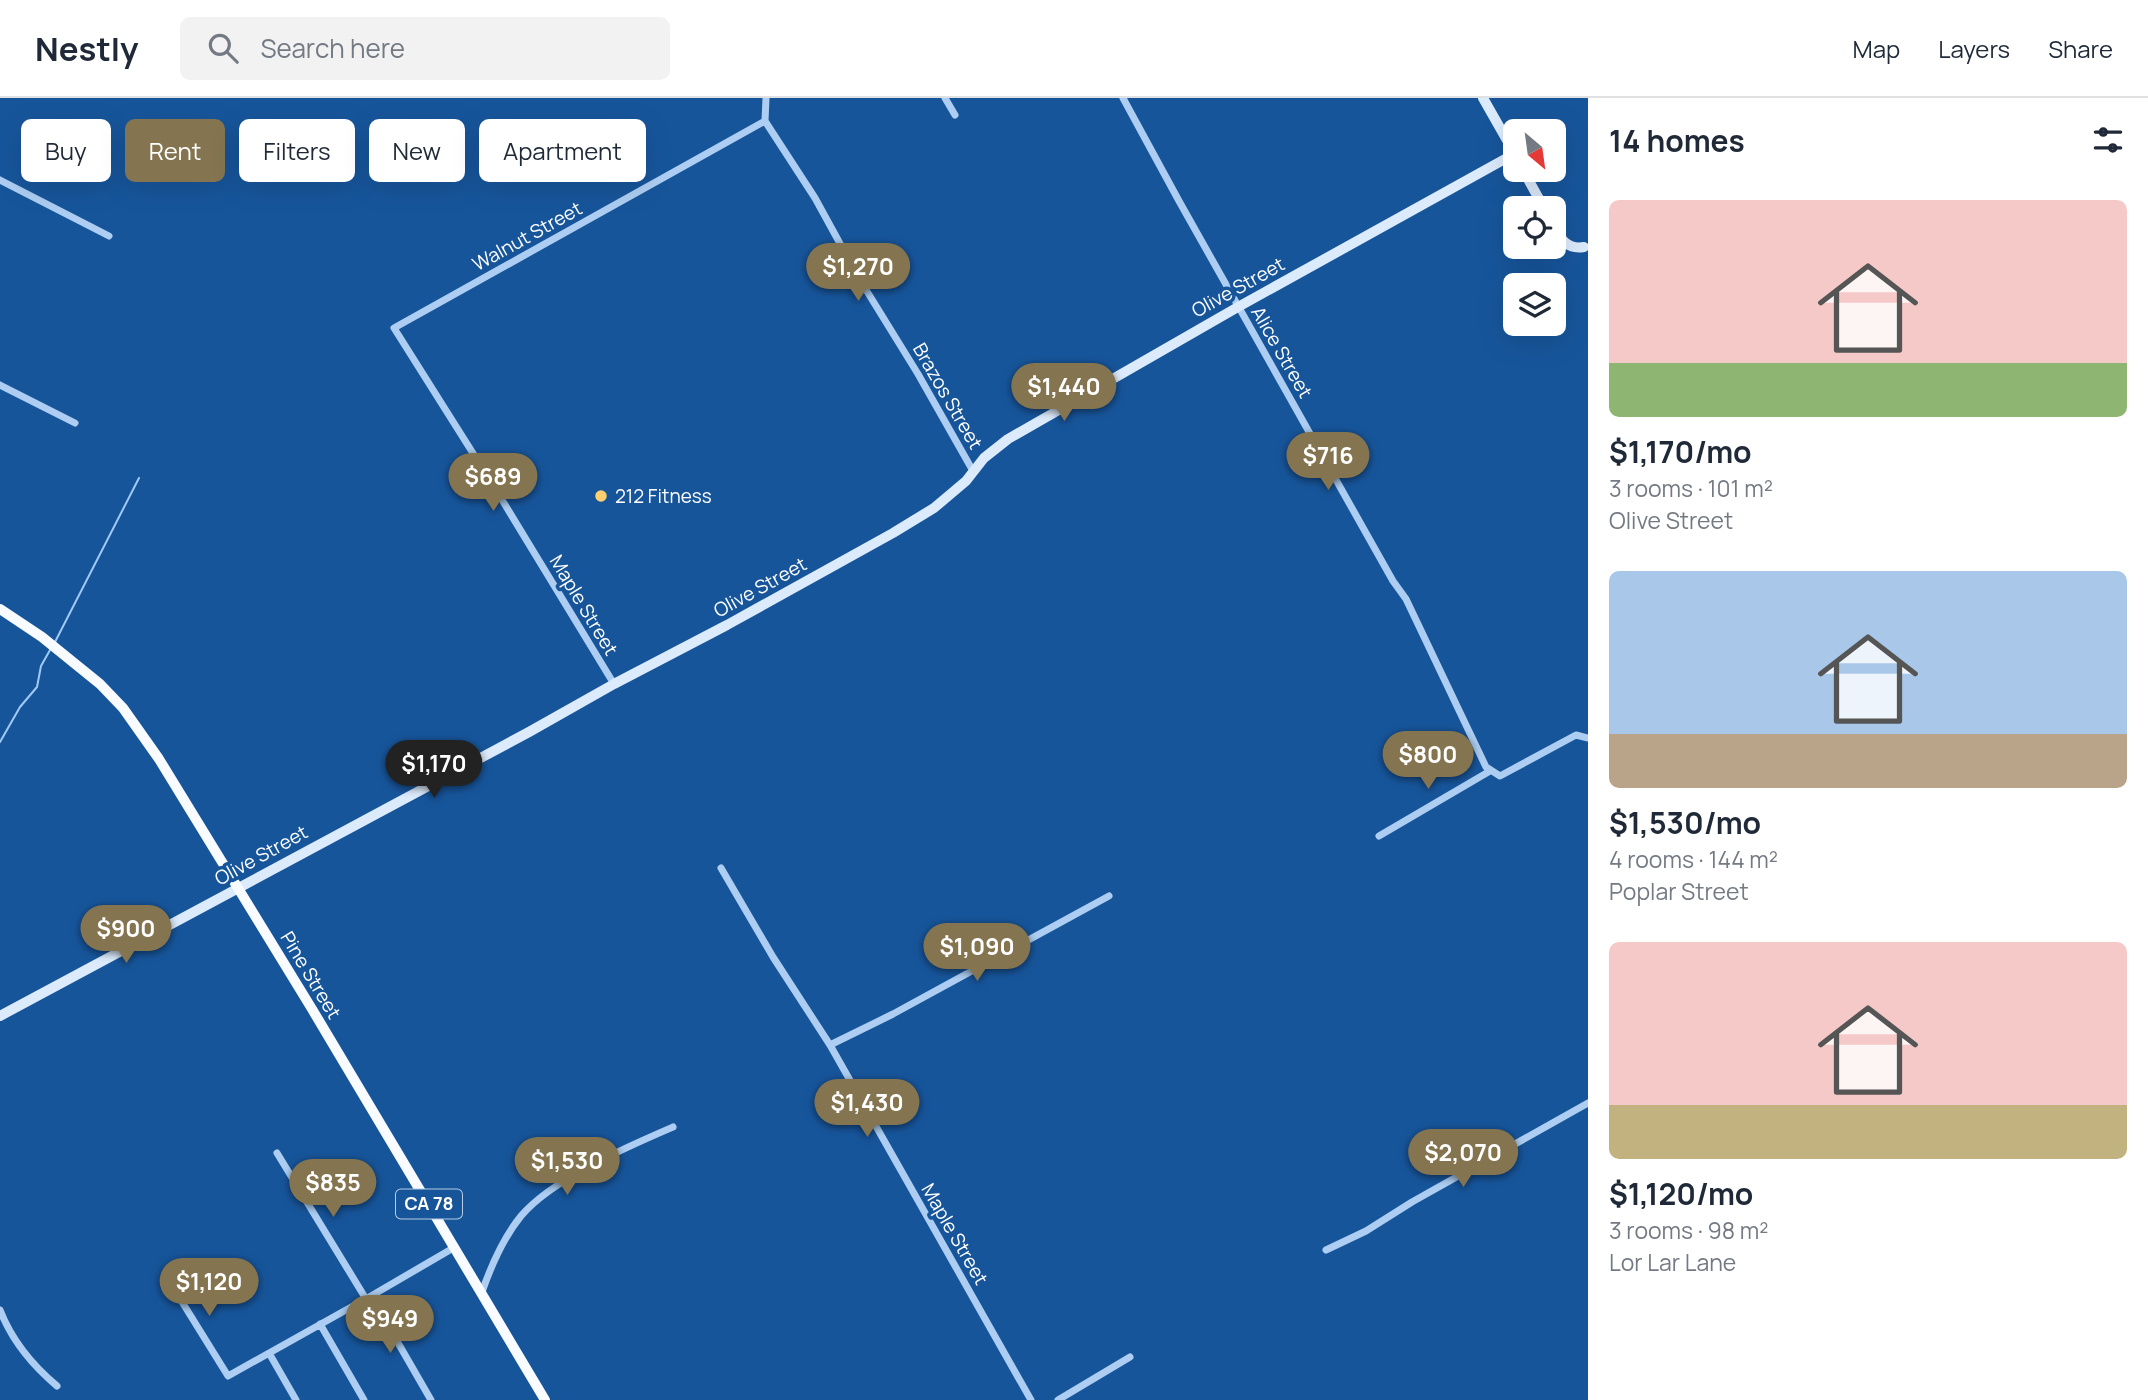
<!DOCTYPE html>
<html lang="en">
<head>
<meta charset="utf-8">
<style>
	:root { --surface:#fff; --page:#f2f2f3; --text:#1f2937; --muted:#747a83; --line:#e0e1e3; --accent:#847550 }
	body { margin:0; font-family:Manrope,sans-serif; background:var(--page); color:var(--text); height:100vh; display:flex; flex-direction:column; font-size:26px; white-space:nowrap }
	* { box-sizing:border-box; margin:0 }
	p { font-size:23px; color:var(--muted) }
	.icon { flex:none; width:38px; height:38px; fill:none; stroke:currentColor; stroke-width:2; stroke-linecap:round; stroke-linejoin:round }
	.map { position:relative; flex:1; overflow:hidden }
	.side { display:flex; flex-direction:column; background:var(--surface); width:560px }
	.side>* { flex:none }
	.banner { position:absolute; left:21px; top:21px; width:665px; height:63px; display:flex; gap:14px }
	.needle { width:46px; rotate:151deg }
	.buttons { position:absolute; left:1503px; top:21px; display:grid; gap:14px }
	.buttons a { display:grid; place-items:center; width:63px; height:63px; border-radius:10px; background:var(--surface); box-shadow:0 7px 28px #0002; font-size:35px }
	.price { position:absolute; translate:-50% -60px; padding:0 16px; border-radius:24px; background:var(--accent); color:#fff; font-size:23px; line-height:46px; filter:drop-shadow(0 2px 4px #0008) }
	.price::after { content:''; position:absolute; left:50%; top:42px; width:21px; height:16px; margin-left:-10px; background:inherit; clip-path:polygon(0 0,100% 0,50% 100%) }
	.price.current { background:#222; color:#fff }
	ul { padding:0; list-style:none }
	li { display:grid; align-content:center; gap:14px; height:371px; padding:0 21px }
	li span { display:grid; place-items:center; height:217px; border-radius:10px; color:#555 }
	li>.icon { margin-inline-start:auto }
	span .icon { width:126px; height:126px; fill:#fffc; stroke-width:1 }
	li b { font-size:30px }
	h2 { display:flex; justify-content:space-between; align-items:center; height:84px; padding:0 21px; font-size:30px }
	.pill { padding:0 24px; border-radius:10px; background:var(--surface); box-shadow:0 7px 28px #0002; font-size:24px; line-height:63px }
	.pill.current { background:var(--accent); color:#fff }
	header { display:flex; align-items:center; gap:42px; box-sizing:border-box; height:98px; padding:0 35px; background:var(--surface); border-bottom:2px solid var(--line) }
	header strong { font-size:33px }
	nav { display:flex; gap:38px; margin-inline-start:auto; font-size:24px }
	.search { width:490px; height:63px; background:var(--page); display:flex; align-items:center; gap:18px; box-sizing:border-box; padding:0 24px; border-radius:10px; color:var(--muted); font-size:26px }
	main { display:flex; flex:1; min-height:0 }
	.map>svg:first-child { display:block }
</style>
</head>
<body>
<header>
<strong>Nestly</strong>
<div class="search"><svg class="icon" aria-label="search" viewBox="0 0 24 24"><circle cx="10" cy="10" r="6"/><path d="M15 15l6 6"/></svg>Search here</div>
<nav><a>Map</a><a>Layers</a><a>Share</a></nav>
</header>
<main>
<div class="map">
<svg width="1588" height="1302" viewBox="0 0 1588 1302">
	<rect width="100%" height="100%" fill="#17559b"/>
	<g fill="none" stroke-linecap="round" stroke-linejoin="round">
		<path stroke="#9fcaf5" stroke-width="2" d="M55,544L139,380
			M0,644L20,609L37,589L41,568L50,552"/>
		<path stroke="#adcef2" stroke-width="7" d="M945,0L955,17
			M1123,0L1179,103L1393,483L1406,501L1486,669L1500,678L1576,637L1588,640
			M765,23L815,100L860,182L918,276L973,373
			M0,82L109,138
			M0,287L75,325
			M614,586L493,387L394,230L765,23L766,0
			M1379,738L1490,673
			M721,770L773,859L830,947L1031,1302
			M830,947L893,916L1109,798
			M277,1055L366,1201
			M1326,1152L1366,1133L1412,1104L1588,1005
			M166,1178L228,1278L371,1198L455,1149
			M482,1194C491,1168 503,1140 521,1118C552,1081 629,1048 673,1029
			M371,1198L431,1302
			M0,1212C12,1243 32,1267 57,1288
			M320,1226L364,1302
			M269,1255L296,1302
			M1058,1302L1130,1259"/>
		<path stroke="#dcebfc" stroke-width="10" d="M1483,0L1516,58
			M1523,72L1544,110
			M1554,128C1561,141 1567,152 1584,149
			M0,918L529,634L614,586L727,527L893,435L934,410L966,383L984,360L1008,341L1238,209L1514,56"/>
		<path stroke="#f8fbff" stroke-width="10" d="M0,511L42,539L100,586L123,610L159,661L312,911L545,1302"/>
	</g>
	<circle fill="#ffd16e" stroke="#17559b" stroke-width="2.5" cx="601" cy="398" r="7"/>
	<g text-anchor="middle" stroke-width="7" stroke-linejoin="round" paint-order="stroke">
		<rect fill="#17559b" stroke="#b9cce1" stroke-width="2" x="396" y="1091.5" width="66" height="29" rx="5"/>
		<g font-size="18" font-weight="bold" fill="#fff">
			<text x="429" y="1112">CA 78</text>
		</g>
		<g font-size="19" fill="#fff" stroke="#17559b">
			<text transform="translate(527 138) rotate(-29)" y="7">Walnut Street</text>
			<text transform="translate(1238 189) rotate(-29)" y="7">Olive Street</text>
			<text transform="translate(1282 254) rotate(60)" y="7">Alice Street</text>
			<text transform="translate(948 298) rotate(60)" y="7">Brazos Street</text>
			<text transform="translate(760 489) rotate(-29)" y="7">Olive Street</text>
			<text transform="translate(584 507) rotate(59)" y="7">Maple Street</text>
			<text transform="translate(261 757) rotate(-29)" y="7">Olive Street</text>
			<text transform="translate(311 877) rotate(59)" y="7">Pine Street</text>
			<text transform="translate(955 1136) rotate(60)" y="7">Maple Street</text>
		</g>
		<g font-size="19" fill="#fff" stroke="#17559b" text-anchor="start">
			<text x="615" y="405">212 Fitness</text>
		</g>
	</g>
</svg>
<div class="buttons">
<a><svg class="needle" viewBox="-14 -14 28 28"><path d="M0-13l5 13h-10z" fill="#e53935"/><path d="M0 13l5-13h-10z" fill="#747a83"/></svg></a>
<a><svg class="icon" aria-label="locate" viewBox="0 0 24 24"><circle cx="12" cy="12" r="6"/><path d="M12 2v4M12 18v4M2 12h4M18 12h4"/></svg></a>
<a><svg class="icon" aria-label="layers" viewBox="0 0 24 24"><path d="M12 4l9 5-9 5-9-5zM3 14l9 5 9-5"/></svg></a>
</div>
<b class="price" style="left:858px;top:205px">$1,270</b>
<b class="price" style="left:1064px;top:325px">$1,440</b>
<b class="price" style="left:1328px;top:394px">$716</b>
<b class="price" style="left:493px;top:415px">$689</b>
<b class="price" style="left:1428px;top:693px">$800</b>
<b class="price current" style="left:434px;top:702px">$1,170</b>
<b class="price" style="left:126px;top:867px">$900</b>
<b class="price" style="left:977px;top:885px">$1,090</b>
<b class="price" style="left:867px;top:1041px">$1,430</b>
<b class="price" style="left:1463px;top:1091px">$2,070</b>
<b class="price" style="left:567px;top:1099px">$1,530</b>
<b class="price" style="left:333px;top:1121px">$835</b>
<b class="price" style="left:209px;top:1220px">$1,120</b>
<b class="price" style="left:390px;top:1257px">$949</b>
<div class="banner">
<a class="pill">Buy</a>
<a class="pill current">Rent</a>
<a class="pill">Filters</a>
<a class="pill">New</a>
<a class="pill">Apartment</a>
</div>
</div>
<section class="side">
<h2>14 homes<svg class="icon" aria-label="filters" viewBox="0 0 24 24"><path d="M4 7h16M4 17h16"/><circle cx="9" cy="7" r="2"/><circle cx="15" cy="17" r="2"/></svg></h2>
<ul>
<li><span style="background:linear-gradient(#f6c9c9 75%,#8fb573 0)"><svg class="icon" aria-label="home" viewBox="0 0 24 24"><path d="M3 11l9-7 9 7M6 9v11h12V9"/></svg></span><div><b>$1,170/mo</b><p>3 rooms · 101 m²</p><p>Olive Street</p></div></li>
<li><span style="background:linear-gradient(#a9c7e8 75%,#b9a48a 0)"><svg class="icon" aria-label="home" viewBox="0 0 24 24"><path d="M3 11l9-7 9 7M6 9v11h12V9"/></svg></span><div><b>$1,530/mo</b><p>4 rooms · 144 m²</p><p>Poplar Street</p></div></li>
<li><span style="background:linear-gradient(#f6c9c9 75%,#c2b280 0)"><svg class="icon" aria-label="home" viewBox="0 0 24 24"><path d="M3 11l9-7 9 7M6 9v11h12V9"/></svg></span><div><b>$1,120/mo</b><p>3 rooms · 98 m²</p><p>Lor Lar Lane</p></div></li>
</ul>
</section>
</main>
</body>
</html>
